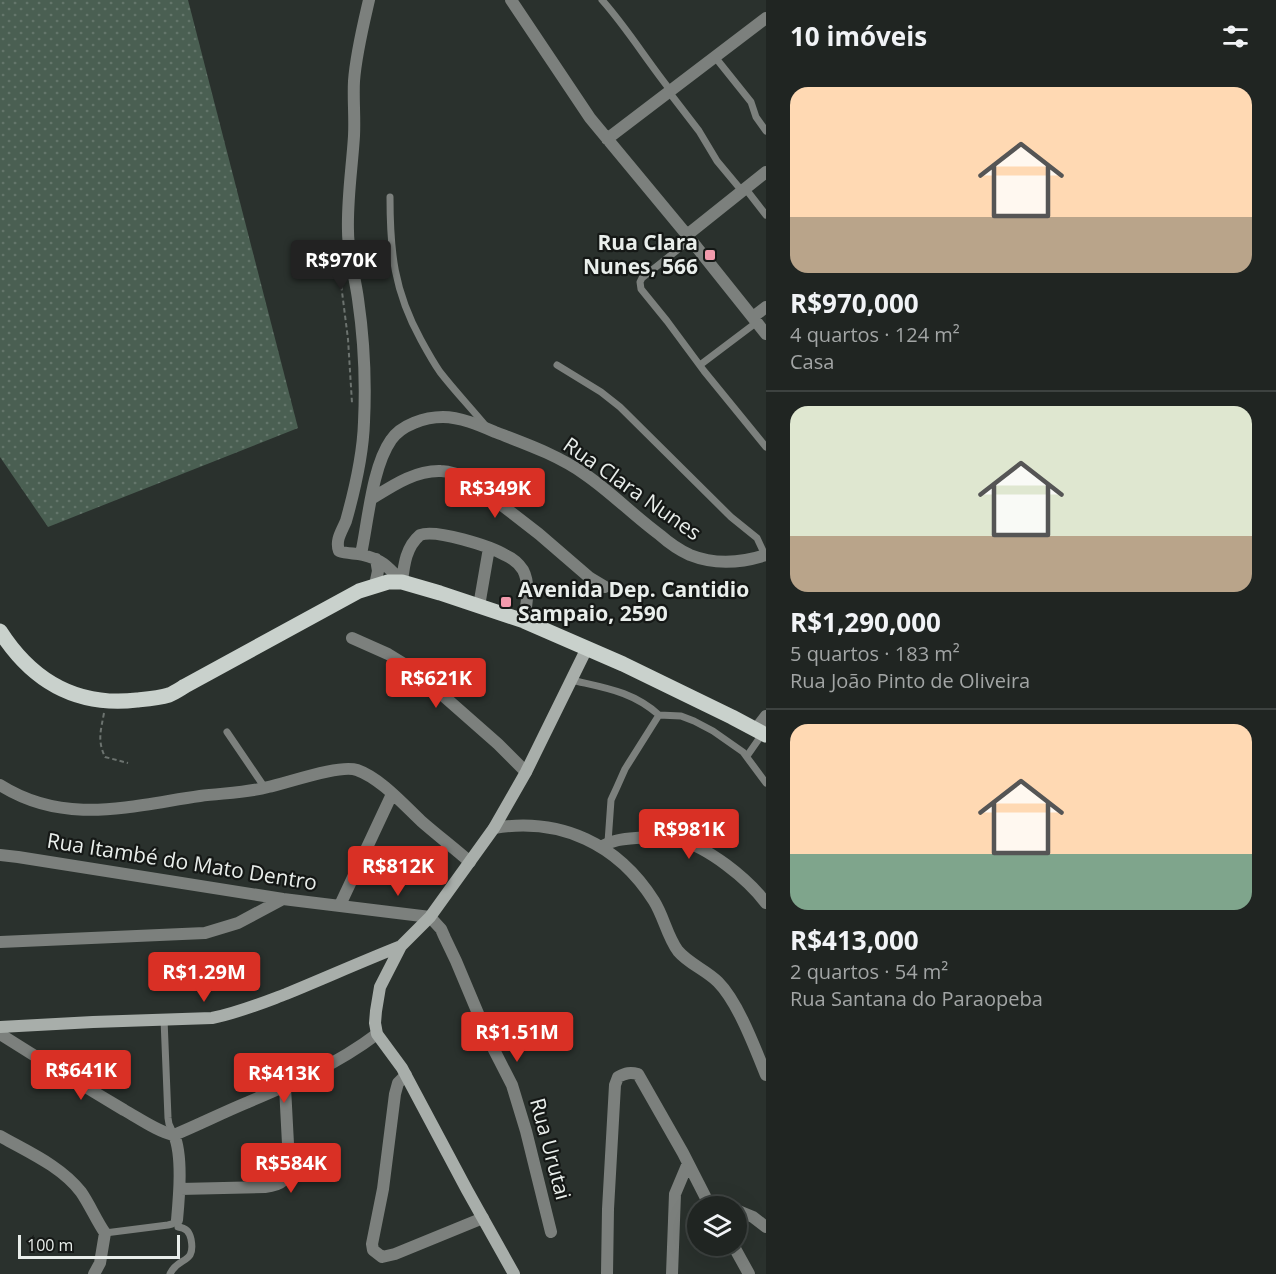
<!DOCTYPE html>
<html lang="pt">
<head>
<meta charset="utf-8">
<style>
	:root { --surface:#202522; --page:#282d2a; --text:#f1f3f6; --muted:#a2a5a5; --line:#3d4240; --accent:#d93025 }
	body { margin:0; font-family:"Open Sans",sans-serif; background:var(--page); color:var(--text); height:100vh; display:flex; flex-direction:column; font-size:22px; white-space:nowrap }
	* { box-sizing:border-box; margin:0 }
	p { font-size:20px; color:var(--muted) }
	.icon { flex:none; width:33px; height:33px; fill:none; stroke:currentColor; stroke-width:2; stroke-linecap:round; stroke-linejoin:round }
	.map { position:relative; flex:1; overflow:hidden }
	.details { display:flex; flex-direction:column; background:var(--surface); width:510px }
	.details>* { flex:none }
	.controls { position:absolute; left:687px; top:1196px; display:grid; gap:12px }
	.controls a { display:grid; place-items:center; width:60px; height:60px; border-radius:50%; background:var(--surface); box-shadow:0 6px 24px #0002,0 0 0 2px var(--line); font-size:30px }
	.scale { position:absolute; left:18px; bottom:15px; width:162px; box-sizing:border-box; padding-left:6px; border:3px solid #e9eeeb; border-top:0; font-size:16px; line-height:21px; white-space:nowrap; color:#e9eeeb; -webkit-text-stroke:4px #151816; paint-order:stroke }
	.price { position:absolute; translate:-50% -51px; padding:0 14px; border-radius:6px; background:var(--accent); color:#fff; font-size:20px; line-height:39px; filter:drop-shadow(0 2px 3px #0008) }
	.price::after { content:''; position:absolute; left:50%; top:36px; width:18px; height:14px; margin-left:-9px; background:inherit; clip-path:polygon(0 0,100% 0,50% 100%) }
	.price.active { background:#222; color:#fff }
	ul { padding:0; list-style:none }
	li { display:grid; align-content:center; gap:12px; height:318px; padding:0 24px }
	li+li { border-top:2px solid var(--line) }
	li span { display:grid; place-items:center; height:186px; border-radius:18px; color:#555 }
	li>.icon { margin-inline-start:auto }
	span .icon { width:108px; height:108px; fill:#fffc; stroke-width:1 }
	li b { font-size:26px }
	h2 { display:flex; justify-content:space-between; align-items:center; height:72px; padding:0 24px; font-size:26px }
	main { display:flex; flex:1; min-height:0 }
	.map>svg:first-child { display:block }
</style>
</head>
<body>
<main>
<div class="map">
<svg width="766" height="1274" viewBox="0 0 766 1274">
	<defs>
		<pattern id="grass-dots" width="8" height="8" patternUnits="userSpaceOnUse" patternTransform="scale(1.5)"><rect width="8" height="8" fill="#4a5f52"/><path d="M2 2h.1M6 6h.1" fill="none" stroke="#64766b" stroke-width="1.8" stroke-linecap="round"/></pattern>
	</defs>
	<rect width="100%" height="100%" fill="#2a312d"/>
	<path fill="url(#grass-dots)" d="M0,0H188L298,428L48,527L0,457Z"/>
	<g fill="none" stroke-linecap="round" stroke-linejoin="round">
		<path stroke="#6c736f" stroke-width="2" stroke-dasharray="4.5 3" stroke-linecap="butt" d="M341,271L340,276L348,339L352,403
			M104,713C101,730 97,740 105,757L128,763"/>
		<path stroke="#7c807d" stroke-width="7" d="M602,0C627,28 647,61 671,91
			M715,57L751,102L756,117L766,131
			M669,92L699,131L717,161L742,191
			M745,188L766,215
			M390,197C390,252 394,291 421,340C427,351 433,362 440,372C454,390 470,407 485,425
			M690,240L642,278L640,282L641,289L667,321L704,371L766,447
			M557,365L601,392L620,407L731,517L757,538L765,555
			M700,365L757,322
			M571,680C605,688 632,691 659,715
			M227,732L265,788
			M747,756L763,733
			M608,842L611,800L617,787L625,769L659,715L681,716L694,721L713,731L743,752L766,783
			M164,1019L168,1118L169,1124L174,1135
			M105,1233L168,1225L172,1224L177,1220
			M170,1274C178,1256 196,1265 191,1239C189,1231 186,1228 178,1227"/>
		<path stroke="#7c807d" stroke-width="12" d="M369,0C363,26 356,54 354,81C353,99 355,117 354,136C352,168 347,199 348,231C348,254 355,277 358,299C364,340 366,381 364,422C363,456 355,489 346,521C342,531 335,540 339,551C347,554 355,553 363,555C383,560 388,567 402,582
			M511,0L590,118L687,235L766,334
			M607,139L766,18
			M687,235L766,172
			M753,317L766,307
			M371,499C392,486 415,470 441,471C450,471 459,475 468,479L539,534L590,578L605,587
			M361,554C368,522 372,467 391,440C401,425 425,417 443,417C460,417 479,425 495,432C526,444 558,455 586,475C612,493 634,516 660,535C669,543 679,550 690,555C715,565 741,563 766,555
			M402,582C404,564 406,547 420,535C436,529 490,546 505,555C512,558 519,564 523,570C531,585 526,606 524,621
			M375,585L378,571L376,559
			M479,606L489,548
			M352,638L388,654L414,670L498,744L526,772
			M756,729L766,716
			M0,785C65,826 130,806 200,796C222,793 247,793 268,787C287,783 340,764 357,770C380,778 403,804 421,821C437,835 454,848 470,862
			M494,828C561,817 618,844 654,901C664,917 667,936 678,951C689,964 706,970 718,982C738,1002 755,1048 766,1075
			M601,847C612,840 623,839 636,838C650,837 664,836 677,839C708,847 747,878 766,903
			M0,855L18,857L283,899L430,917L441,929L445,938L456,961L490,1042L512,1085L526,1131L551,1232
			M340,905L392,794
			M0,942L205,933L238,923L283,899
			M0,1034C41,1060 82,1085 124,1110C137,1117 160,1133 174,1135
			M406,1075L398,1083L395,1094L383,1189L372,1244L373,1250L382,1257L395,1254L483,1218
			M174,1135C198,1125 222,1113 246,1103C293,1083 336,1065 377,1034
			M174,1135C183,1156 179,1198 177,1220
			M0,1136C28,1152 61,1166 81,1192C90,1205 96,1220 105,1233L100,1263L94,1274
			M180,1189L265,1187C281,1185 288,1181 289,1163L285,1087
			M736,1210L753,1217L766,1227
			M733,1245L749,1274
			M607,1274L608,1209L615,1085L618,1077C626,1073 630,1072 638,1074L683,1153L710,1206
			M672,1274L675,1194L688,1163"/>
		<path stroke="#a8aeaa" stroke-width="12" d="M0,1027L93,1022L212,1018C238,1013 262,1003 286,994C325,978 363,961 401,946
			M514,1274L467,1190L402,1068L377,1034L375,1023L376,1011L380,987L401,946L430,917L494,828L526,772L587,648"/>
		<path stroke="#c9d1cc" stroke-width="15" d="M0,631C32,681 77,707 137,700C147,699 159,698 169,695C174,693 180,689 185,686L359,591L388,582H402L440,593L524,621L623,664L732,717L766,735"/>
	</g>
	<g fill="#f29aac" stroke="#151816" stroke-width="2">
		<rect x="704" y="249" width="12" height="12" rx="3"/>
		<rect x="500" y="596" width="12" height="12" rx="3"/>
	</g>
	<g text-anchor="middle" stroke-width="4.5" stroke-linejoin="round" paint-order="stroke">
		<g font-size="21" font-weight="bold" fill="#e9eeeb" stroke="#151816" text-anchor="end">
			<text x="698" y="250">Rua Clara<tspan x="698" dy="24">Nunes, 566</tspan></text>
			<text x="518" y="597" text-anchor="start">Avenida Dep. Cantidio<tspan x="518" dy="24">Sampaio, 2590</tspan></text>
		</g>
		<g font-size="21" fill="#e9eeeb" stroke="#151816">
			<text transform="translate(632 489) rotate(35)" y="7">Rua Clara Nunes</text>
			<text transform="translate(182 862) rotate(9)" y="7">Rua Itambé do Mato Dentro</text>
			<text transform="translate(550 1149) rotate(75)" y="7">Rua Urutai</text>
		</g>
	</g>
</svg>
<div class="controls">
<a><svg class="icon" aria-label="layers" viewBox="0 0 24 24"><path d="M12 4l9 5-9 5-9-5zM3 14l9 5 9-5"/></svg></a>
</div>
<div class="scale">100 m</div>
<b class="price active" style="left:341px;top:291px">R$970K</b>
<b class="price" style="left:495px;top:519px">R$349K</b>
<b class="price" style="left:436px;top:709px">R$621K</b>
<b class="price" style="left:689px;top:860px">R$981K</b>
<b class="price" style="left:398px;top:897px">R$812K</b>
<b class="price" style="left:204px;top:1003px">R$1.29M</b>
<b class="price" style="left:517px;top:1063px">R$1.51M</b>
<b class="price" style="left:81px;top:1101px">R$641K</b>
<b class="price" style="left:284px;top:1104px">R$413K</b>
<b class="price" style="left:291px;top:1194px">R$584K</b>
</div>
<section class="details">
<h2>10 imóveis<svg class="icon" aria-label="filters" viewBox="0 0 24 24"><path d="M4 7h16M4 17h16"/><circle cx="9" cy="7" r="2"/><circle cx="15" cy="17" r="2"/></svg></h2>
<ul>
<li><span style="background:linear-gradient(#ffd9b3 70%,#b9a48a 0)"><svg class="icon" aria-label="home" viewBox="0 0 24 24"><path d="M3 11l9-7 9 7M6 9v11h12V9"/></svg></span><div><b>R$970,000</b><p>4 quartos · 124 m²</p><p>Casa</p></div></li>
<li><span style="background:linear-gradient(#dfe7d0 70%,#b9a48a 0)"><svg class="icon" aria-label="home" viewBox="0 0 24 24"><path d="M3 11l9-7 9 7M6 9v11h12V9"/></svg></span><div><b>R$1,290,000</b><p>5 quartos · 183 m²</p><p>Rua João Pinto de Oliveira</p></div></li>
<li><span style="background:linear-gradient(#ffd9b3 70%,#7fa58c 0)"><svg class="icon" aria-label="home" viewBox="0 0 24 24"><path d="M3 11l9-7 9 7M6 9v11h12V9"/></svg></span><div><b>R$413,000</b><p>2 quartos · 54 m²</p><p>Rua Santana do Paraopeba</p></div></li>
</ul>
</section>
</main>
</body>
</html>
